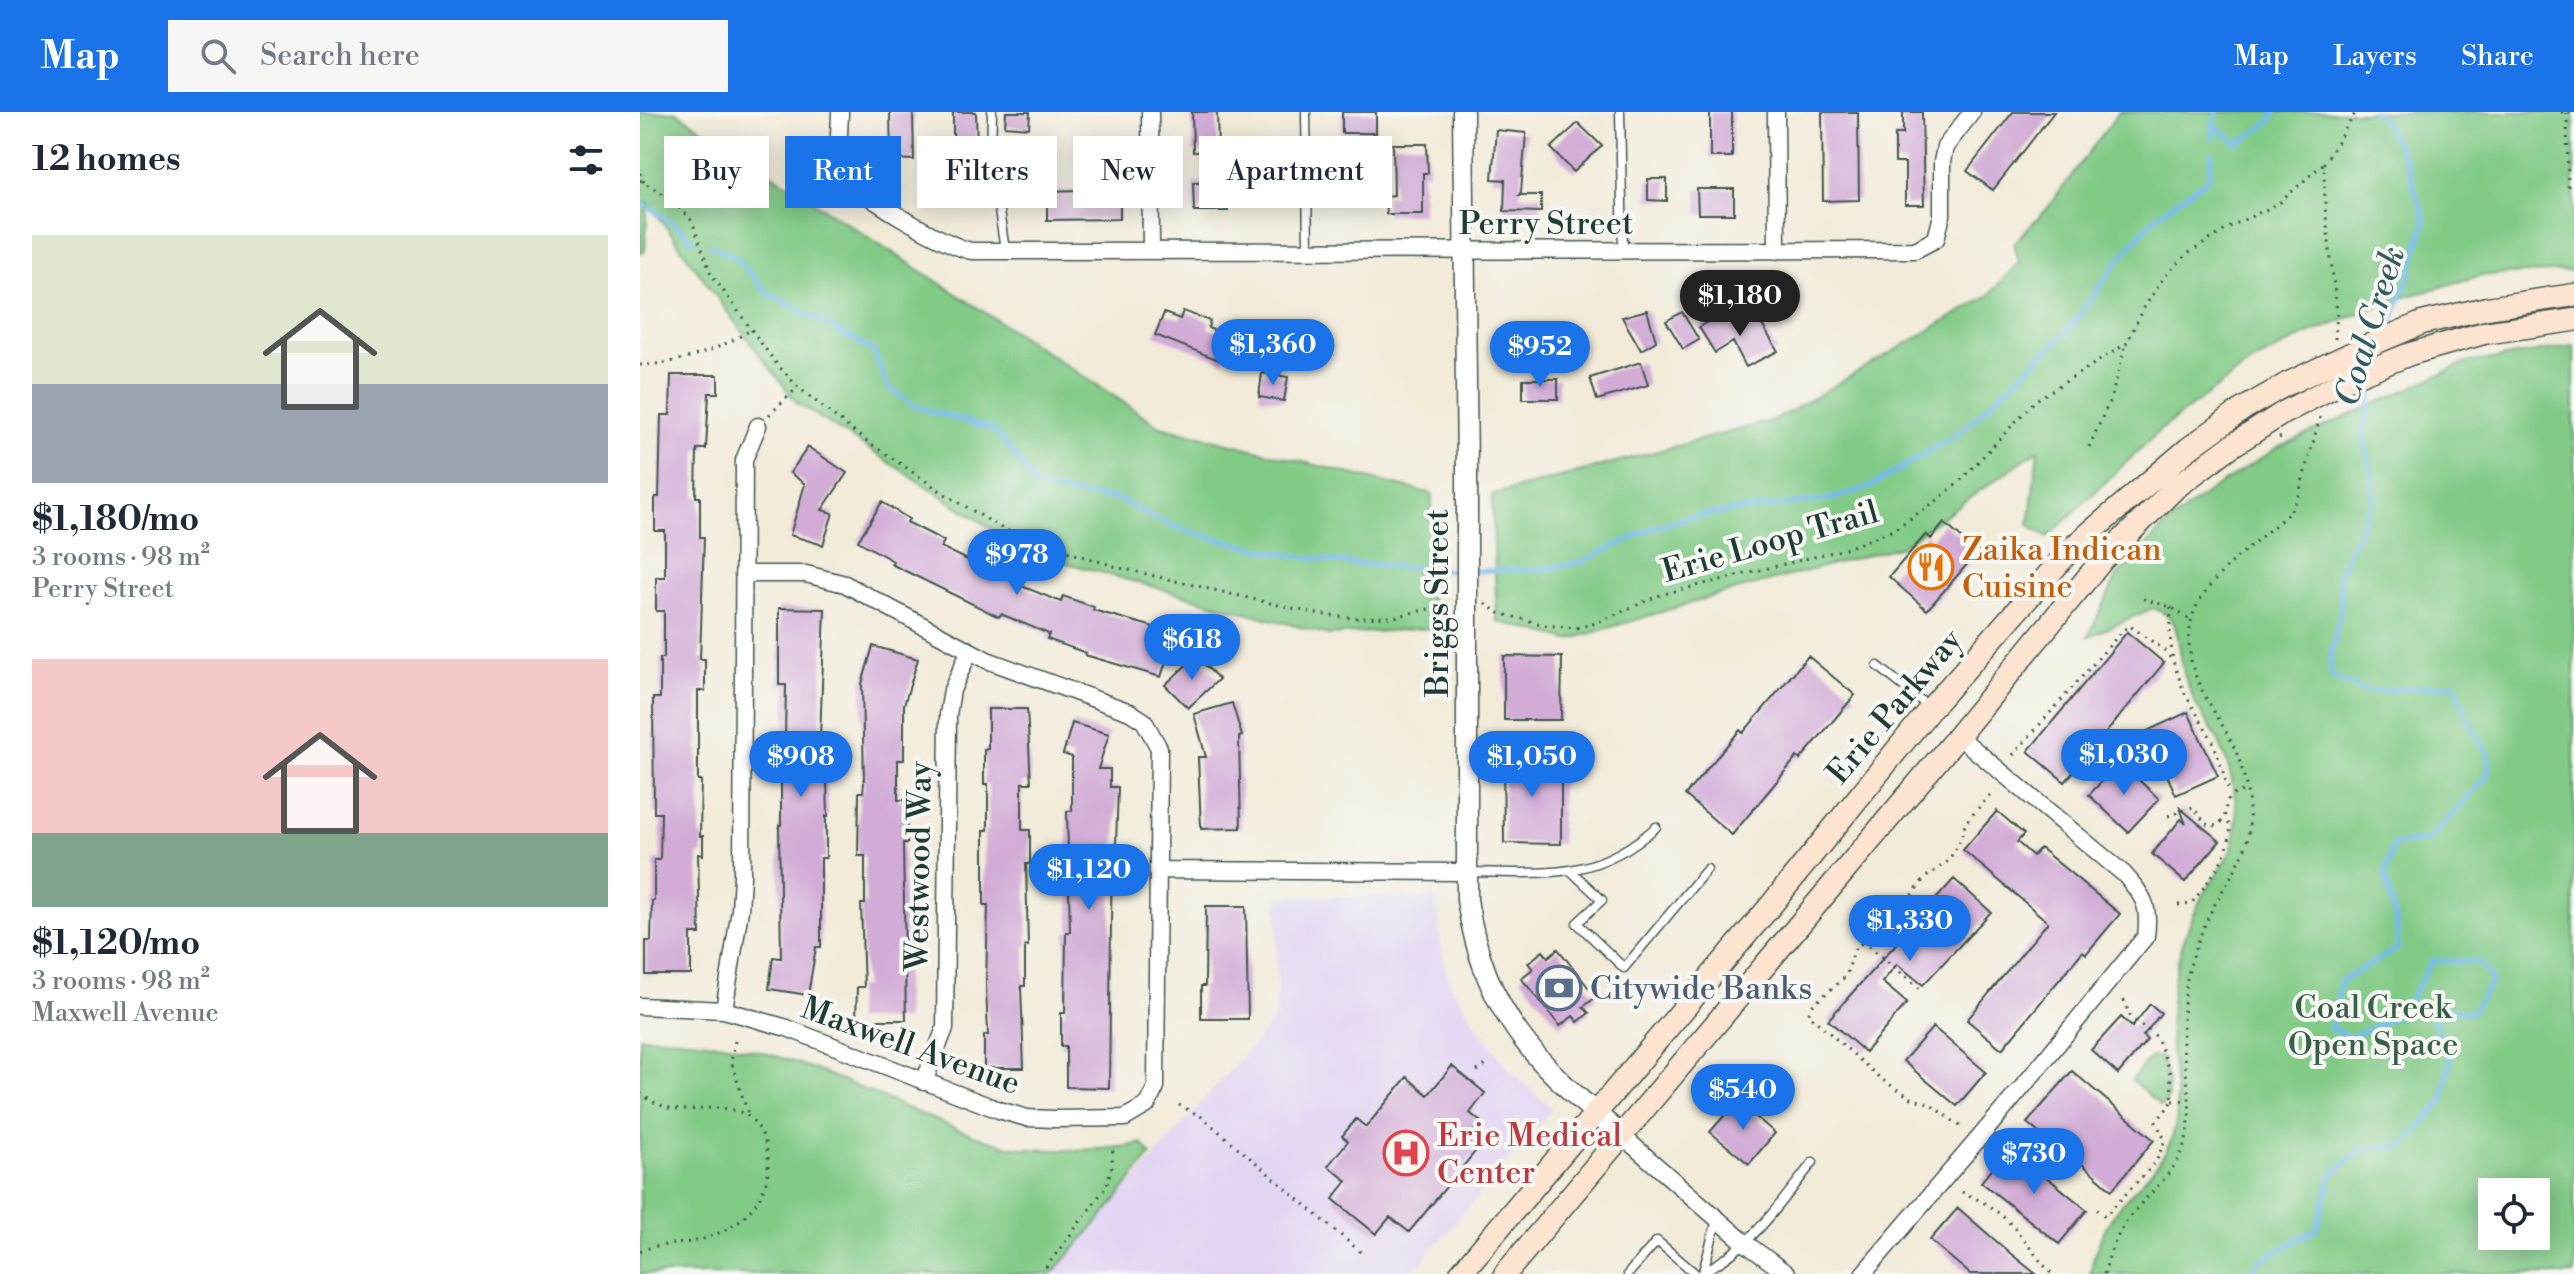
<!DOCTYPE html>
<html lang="en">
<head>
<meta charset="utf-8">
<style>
	:root { --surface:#fff; --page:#f6f6f7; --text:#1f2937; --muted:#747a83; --accent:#1a73e8 }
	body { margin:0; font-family:"Libre Bodoni",serif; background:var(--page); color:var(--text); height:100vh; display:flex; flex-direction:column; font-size:30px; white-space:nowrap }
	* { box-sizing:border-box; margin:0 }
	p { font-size:26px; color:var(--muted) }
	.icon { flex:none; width:44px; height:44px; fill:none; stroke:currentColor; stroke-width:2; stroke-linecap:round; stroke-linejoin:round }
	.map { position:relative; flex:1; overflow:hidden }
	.details { display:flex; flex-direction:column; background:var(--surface); width:640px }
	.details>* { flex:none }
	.top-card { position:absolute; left:24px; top:24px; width:760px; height:72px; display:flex; gap:16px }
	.buttons { position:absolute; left:1838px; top:1066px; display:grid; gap:16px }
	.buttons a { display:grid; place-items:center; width:72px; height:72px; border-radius:0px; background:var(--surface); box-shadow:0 4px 20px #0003; font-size:40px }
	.price { position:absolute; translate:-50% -68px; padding:0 18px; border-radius:28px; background:var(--accent); color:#fff; font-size:26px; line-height:52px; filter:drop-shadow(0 2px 4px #0008) }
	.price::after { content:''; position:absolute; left:50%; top:48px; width:24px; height:18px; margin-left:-12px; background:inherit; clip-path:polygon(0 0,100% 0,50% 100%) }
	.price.on { background:#222; color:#fff }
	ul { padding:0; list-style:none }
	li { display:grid; align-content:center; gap:16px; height:424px; padding:0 32px }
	li span { display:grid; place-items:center; height:248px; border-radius:0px; color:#555 }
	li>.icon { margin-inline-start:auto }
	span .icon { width:144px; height:144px; fill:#fffc; stroke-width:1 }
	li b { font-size:34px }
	h2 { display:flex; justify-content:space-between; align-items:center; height:96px; padding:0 32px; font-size:34px }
	.pill { padding:0 28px; border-radius:0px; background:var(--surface); box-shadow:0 4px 20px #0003; font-size:28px; line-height:72px }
	.pill.on { background:var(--accent); color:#fff }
	header { display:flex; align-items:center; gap:48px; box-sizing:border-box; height:112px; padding:0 40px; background:var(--accent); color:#fff }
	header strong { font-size:38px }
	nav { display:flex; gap:44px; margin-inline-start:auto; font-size:28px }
	.search { width:560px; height:72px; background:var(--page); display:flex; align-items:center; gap:20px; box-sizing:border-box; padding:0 28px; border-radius:0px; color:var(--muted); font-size:30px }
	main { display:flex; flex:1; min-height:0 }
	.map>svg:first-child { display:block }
</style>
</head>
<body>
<header>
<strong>Map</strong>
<div class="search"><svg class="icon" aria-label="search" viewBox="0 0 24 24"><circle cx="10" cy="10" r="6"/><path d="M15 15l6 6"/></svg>Search here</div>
<nav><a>Map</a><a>Layers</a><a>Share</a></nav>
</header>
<main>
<section class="details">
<h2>12 homes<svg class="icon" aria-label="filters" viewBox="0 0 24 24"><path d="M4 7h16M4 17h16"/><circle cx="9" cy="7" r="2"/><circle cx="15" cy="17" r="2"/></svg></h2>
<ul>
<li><span style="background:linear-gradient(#dfe7d0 60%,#9aa5b1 0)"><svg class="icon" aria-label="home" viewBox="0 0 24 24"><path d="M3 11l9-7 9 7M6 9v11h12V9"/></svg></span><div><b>$1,180/mo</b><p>3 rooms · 98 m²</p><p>Perry Street</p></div></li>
<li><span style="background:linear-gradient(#f6c9c9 70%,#7fa58c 0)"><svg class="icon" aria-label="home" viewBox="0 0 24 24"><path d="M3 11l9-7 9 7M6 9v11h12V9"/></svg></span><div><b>$1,120/mo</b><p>3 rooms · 98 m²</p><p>Maxwell Avenue</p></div></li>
</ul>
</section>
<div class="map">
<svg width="1934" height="1162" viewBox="0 0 1934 1162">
	<rect width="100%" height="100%" fill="#f6f6f2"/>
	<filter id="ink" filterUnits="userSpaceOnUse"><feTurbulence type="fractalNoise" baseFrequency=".0125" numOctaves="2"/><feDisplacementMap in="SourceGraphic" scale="16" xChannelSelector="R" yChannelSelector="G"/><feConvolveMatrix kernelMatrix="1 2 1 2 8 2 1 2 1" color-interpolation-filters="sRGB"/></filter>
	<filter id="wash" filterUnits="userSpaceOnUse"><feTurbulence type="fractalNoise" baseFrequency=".006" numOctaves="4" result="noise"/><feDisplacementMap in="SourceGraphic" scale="32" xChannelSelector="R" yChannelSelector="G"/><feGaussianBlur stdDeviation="1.8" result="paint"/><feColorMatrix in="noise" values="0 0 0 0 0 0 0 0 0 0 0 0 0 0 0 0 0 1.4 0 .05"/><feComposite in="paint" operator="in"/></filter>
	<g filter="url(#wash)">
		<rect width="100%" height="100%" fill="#f2ebd9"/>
		<path fill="#e2d4f3" d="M638,784L797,786L801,834L810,871L832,907L869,958L912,997L771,1162H412L636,906Z"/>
		<path fill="#82cb87" stroke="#50845e" stroke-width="2" fill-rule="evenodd" d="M0,0H36L520,314L792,382L791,516L689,523L390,441L157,291L97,213L8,90L5,139L0,140Z
			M1479,0H1934V159L1842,163L1745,191L1663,224L1609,252L1519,319L1408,425L1389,413L1398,338L1261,434L1074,484L929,528L857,509L852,383L1135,308L1348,184L1379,150L1374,131L1406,98Z
			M1934,234V1162H1450C1454,1139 1462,1119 1475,1101C1495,1073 1521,1057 1533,1023C1542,995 1533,967 1531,939C1530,915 1530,890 1534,866C1539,841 1548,814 1559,791C1567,775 1580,761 1588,745C1605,712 1594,665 1580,632C1575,620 1565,608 1558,596C1553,587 1550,577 1546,568C1540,553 1540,513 1529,505C1525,501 1518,498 1513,496L1448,525L1478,463L1522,417L1568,380L1639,335L1826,251ZM1852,1080H1896V1124H1852Z
			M0,925C50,926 97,931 145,947C218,971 288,1010 362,1032C391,1041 473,1039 502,1031L511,1043L466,1101L412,1162H0Z
			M1510,945H1521L1528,970V987L1521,994L1492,968Z"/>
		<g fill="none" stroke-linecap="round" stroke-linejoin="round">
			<path stroke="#75bcec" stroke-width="5" d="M1577,0L1573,11L1598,32L1630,10L1635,0
				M1733,0L1743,7L1767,53L1785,109L1770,163L1747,219
				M1573,27V12
				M0,89L37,114L53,129
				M71,133L97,146L126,180L233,238L248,275L275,294L354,318L376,345L394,373L430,382L478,387L517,408L557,422L638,441L706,451L822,459
				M832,459L904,457L941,450L1015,415L1055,404L1190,387L1228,376L1319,321L1427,220L1480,146L1515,105L1569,66L1572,42
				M1609,1162L1621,1148L1677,1117L1692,1062L1722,1037L1762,1035L1803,989L1810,946L1794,909L1806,896L1831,901L1852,869L1840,850L1792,848L1762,902L1710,925L1691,917L1700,870L1758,836L1757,812L1745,763L1753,733L1789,728L1848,663L1849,644L1829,611L1815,572L1731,580L1693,567L1690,549L1701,495L1699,462L1735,383L1723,321L1736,263"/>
		</g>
		<g id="blocks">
			<path fill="#d2abd7" d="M250,0H273L274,48L251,47Z
				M313,0H336L337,39L313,40Z
				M366,0H390L389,16L365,14Z
				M552,0H577L578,39L553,40Z
				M702,0H736V21H702Z
				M1070,0H1092V45H1070Z
				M1182,0H1218L1219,88L1183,89Z
				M1263,0H1282L1284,93H1265V51H1255V22H1263Z
				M1373,0H1414L1353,78L1327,59Z
				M938,11L962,34L934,60L911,36Z
				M856,18L886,21L881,80L879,83H901V100L864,99L865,68L852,67Z
				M474,32V78L480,77V107L407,108V79L440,78V33Z
				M753,32H787L788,61H783V102H746L745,84L754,83Z
				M646,56L647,82L612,81V57Z
				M1008,67H1027V89L1008,88Z
				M588,69V99H554L553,70Z
				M1057,77H1094V102H1058Z
				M1007,198L1016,229L1001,238L982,205Z
				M543,199L570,209L568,216L593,226L584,250L515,223L524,201L540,207Z
				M1042,200L1059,228L1043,237L1026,209Z
				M1084,200L1094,216L1116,203L1138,239L1106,255L1093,230L1075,241L1059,215Z
				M1001,250L1008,273L957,288L950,266Z
				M622,261L648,265L644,289L619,285Z
				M31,263H78V281H69L66,337H57L56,385H60V425H64L60,547H65V579H58V668H61L60,724H63V743L58,742L60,822H51V863H6V829H11L12,789H14V748H20L21,701H14L13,586H20V546H24V499H16V465H25V419H15V385H19L21,303H30Z
				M883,267H918V287H883Z
				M168,335L207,361L182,398L193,401L183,433L150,423L165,372L150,361Z
				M242,390L269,407L267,410L304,429L301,435L344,456L347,450L378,463L374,471L421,490L423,484L454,495L453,498L535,521L521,565L445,543L446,541L407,527L409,522L361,502L359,505L251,452L253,449L218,429Z
				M1304,411L1338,440L1287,498L1249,465L1286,422L1291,427Z
				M139,496L185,497L180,625L182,669H187L188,704H186V746H181V835H176L168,883L129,877L133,845L141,846L139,713H141V626H145L146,573H139Z
				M1487,520L1524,551L1425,670L1388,639Z
				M233,534L278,547L264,593V648H258V688H265L267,712V731H263L266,908H216L217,875H224L221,792H225V744H218L219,680H223L224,671L222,572Z
				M556,544L579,567L548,596L525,573Z
				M864,544L922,545L921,608H864Z
				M1168,544L1215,583L1160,648L1157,645L1092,723L1045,683L1100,618L1103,621Z
				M592,591L602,624L599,625L601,716L561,717L558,645H566L554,602Z
				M348,597H387L391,671H382V718H390V752H386L388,834H385V874H381L384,956H344V923H348L346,873L348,793H344V718H348V672H344V638L348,637Z
				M1548,600L1578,664L1536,683L1507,619Z
				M432,611L469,622L458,657H470V675H478L476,732H472L469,976L426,975V934H421V901H425L426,820H430L427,699H432V645L423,642Z
				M863,643H921V732L864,731Z
				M1480,650L1519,687L1488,720L1449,683Z
				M1540,696L1580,729L1545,770L1512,742L1541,707L1546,712Z
				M1357,699L1384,722L1377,730L1393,744L1400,736L1480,802L1446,842L1443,839L1362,937L1327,908L1408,810L1323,738Z
				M1314,767L1351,800L1283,873L1257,852L1242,870L1267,891L1225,940L1188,908Z
				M566,794H606L608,907H561V874H565Z
				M918,837L956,885L943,895L949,901L938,910L933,904L920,914L881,866L893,857L888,851L903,839L908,845Z
				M1510,892L1521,901L1503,924L1507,928L1478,962L1451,938L1481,905L1492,915Z
				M1293,915L1346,960L1317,994L1263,949Z
				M812,954L845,981L830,1001L841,1010L833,1020L844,1029L769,1120L750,1105L736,1122L693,1087L707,1069L688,1054L708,1029L702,1024L716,1007L726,1015L767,965L788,983Z
				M1432,959L1514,1028L1472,1078L1426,1038L1423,1041L1387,1011Z
				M1097,989L1135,1021L1109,1052L1070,1020Z
				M1370,1035L1447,1098L1419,1132L1341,1070Z
				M1318,1096L1371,1142L1396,1162H1330L1290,1128Z"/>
		</g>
	</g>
	<g filter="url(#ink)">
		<use href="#blocks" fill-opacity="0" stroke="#3f574d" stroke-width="2"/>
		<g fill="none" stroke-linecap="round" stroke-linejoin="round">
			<g stroke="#3f574d" stroke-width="11">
				<path id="service" d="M352,0L351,47L365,138
					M666,0L668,138
					M980,0L983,138
					M1238,554L1290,596
					M930,758L962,788L937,811L984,856L1067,757
					M829,760C905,761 955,769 1016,715
					M1064,1159C1109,1138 1143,1088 1173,1050
					M1063,1160L1077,1108
					M988,1162L1017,1129L1056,1162"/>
			</g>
			<g stroke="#3f574d" stroke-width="19">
				<path id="minor" d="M200,0C200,19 195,45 204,62C214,81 311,137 332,139L1275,138L1296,127L1302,103V50L1305,35L1332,0
					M510,0L511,139
					M1136,0L1137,139
					M519,758L825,760
					M0,894L84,898L147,916L359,998L387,1006L415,1007L485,1006L507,993L516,975L519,636L504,609L490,600L347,548L205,472L166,462H103
					M84,898L100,798L102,765L104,348L118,314
					M284,970L305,916L308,603L312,578L329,540
					M981,1023L1104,1130L1147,1162
					M1223,1162L1380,978L1506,824C1510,793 1504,785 1484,762L1318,624"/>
			</g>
			<g stroke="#3f574d" stroke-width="23">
				<path id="tertiary" d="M823,0L827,360V788C845,903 896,951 981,1023"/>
			</g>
			<g stroke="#3f574d" stroke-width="25">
				<path id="secondary" d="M1847,196L1934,183
					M1844,221L1934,208
					M820,1162L1132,792L1291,596L1432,436L1548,337L1603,297L1647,272
					M865,1162L1313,630L1463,447L1535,376L1590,335L1643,301"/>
			</g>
			<path stroke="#3f574d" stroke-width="3" stroke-dasharray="2 6" stroke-linecap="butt" d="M1921,0L1934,1
				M1927,1L1928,77
				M0,61L4,71
				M0,68L31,87L52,109L71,162L135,250L158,275L218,323L305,382L363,417L432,441L480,456L677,502L711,506L754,505L810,492
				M1695,227L1697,201L1685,95L1684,51L1716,0
				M0,253C37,253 81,237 112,217
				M129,303L158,275
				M1449,335L1471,286L1486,232
				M1503,487L1531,495L1550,508
				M845,492L859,501L905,513L936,516L956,511L1020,483L1205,437L1253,418L1295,390L1321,368L1396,288L1486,232L1504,196L1524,165L1546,143L1595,112L1638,92L1684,51
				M1531,495L1530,523L1533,549
				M854,627H936
				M1373,643L1483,518L1490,514L1523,537L1533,549L1544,580L1573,629L1590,682
				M1528,704L1553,695L1566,712L1576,714L1584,708C1588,687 1583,685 1606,678
				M1538,793L1551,792C1567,771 1593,741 1590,713L1584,708
				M1223,829L1284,880
				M95,929L91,949L109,1005
				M837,959L849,951
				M0,981C42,1013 62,987 100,1000C115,1005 125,1024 127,1039C135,1084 102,1116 60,1128C40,1133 20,1131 0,1139
				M1533,989L1549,988
				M539,993L562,1005L724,1143
				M1320,1014L1288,991L1273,987L1241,967L1168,902L1173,893L1206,864L1215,836L1252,808L1285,766L1307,750L1318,734L1326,710L1351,682
				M1322,1080C1333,1085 1346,1091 1356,1099C1379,1116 1392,1142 1412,1162
				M1457,1097L1465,1104L1516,1050L1525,1028L1516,1010L1533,989L1530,961L1517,925L1491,906L1483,886
				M401,1162L466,1075L472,1054L473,1033
				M1464,1162C1469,1142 1476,1124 1488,1107C1505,1084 1529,1068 1541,1041C1557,1005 1546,971 1543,934C1542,911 1544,889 1547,867C1553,838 1565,809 1580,783C1592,762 1607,742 1609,717C1611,687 1604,655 1591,629C1570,588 1542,562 1551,511C1557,471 1620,428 1650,400L1658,385L1680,305"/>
			<use href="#service" stroke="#fff" stroke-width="8"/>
			<use href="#minor" stroke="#fff" stroke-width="16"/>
			<use href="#tertiary" stroke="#fff" stroke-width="20"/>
			<use href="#secondary" stroke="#fde4d1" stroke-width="22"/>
			<g stroke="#3f574d" stroke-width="25" stroke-linecap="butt">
				<path id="secondary-bridge" d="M1647,272L1725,235L1782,211L1847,196
					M1643,301L1710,266L1770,242L1844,221"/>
			</g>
			<path stroke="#3f574d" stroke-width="3" stroke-dasharray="2 6" stroke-linecap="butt" d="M1639,326L1646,322"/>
			<use href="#secondary-bridge" stroke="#fde4d1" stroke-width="22"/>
		</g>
	</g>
	<defs>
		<g id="restaurant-ring" transform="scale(2.3)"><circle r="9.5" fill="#f6f6f2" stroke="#e8710a" stroke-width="1.5"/><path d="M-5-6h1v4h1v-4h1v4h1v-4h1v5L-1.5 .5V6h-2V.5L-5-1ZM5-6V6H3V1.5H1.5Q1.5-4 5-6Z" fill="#e8710a"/></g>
		<g id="bank-ring" transform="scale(2.3)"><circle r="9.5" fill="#f6f6f2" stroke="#5c6f8a" stroke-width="1.5"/><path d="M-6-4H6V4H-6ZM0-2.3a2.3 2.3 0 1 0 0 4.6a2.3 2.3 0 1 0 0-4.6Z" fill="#5c6f8a"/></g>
		<g id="hospital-ring" transform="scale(2.3)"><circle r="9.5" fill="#f6f6f2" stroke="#e0444e" stroke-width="1.5"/><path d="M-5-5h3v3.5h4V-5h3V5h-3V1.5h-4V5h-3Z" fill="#e0444e"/></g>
	</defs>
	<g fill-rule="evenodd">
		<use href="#restaurant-ring" x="1291" y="455"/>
		<use href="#bank-ring" x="919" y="876"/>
		<use href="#hospital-ring" x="766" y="1041"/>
	</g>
	<g text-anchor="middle" stroke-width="8" stroke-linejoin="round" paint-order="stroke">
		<g font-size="32" fill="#1f3d34" stroke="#f6f6f2">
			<text x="906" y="122">Perry Street</text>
			<text transform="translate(1130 429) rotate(-16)" y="11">Erie Loop Trail</text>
			<text transform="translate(797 491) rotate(-90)" y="11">Briggs Street</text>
			<text transform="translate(1254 594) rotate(-50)" y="11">Erie Parkway</text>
			<text transform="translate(278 754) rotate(-89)" y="11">Westwood Way</text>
			<text transform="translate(271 933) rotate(20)" y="11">Maxwell Avenue</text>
		</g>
		<g font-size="32" fill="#c56008" stroke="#f6f6f2" text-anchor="start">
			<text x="1322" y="448">Zaika Indican<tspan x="1322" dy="37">Cuisine</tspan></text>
		</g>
		<g font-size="32" fill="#4e5e75" stroke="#f6f6f2" text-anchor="start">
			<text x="950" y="887">Citywide Banks</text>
		</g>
		<g font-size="32" fill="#386049" stroke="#f6f6f2">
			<text x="1733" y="906">Coal Creek<tspan x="1733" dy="37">Open Space</tspan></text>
		</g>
		<g font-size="32" fill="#be3a42" stroke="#f6f6f2" text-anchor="start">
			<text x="797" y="1034">Erie Medical<tspan x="797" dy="37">Center</tspan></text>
		</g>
		<g font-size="34" font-style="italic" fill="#345d62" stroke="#f6f6f2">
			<text transform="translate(1729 214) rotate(-73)" y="12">Coal Creek</text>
		</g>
	</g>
</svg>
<div class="buttons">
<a><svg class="icon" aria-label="locate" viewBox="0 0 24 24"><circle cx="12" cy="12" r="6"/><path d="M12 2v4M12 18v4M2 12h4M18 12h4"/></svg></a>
</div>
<b class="price on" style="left:1100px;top:226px">$1,180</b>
<b class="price" style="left:633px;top:275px">$1,360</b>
<b class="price" style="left:900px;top:277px">$952</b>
<b class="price" style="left:377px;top:485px">$978</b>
<b class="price" style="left:552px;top:570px">$618</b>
<b class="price" style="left:1484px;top:685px">$1,030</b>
<b class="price" style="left:161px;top:687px">$908</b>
<b class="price" style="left:892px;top:687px">$1,050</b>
<b class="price" style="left:449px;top:800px">$1,120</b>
<b class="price" style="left:1270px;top:851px">$1,330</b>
<b class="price" style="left:1103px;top:1020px">$540</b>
<b class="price" style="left:1394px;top:1084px">$730</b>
<div class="top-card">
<a class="pill">Buy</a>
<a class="pill on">Rent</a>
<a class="pill">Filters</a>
<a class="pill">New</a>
<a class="pill">Apartment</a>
</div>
</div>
</main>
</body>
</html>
